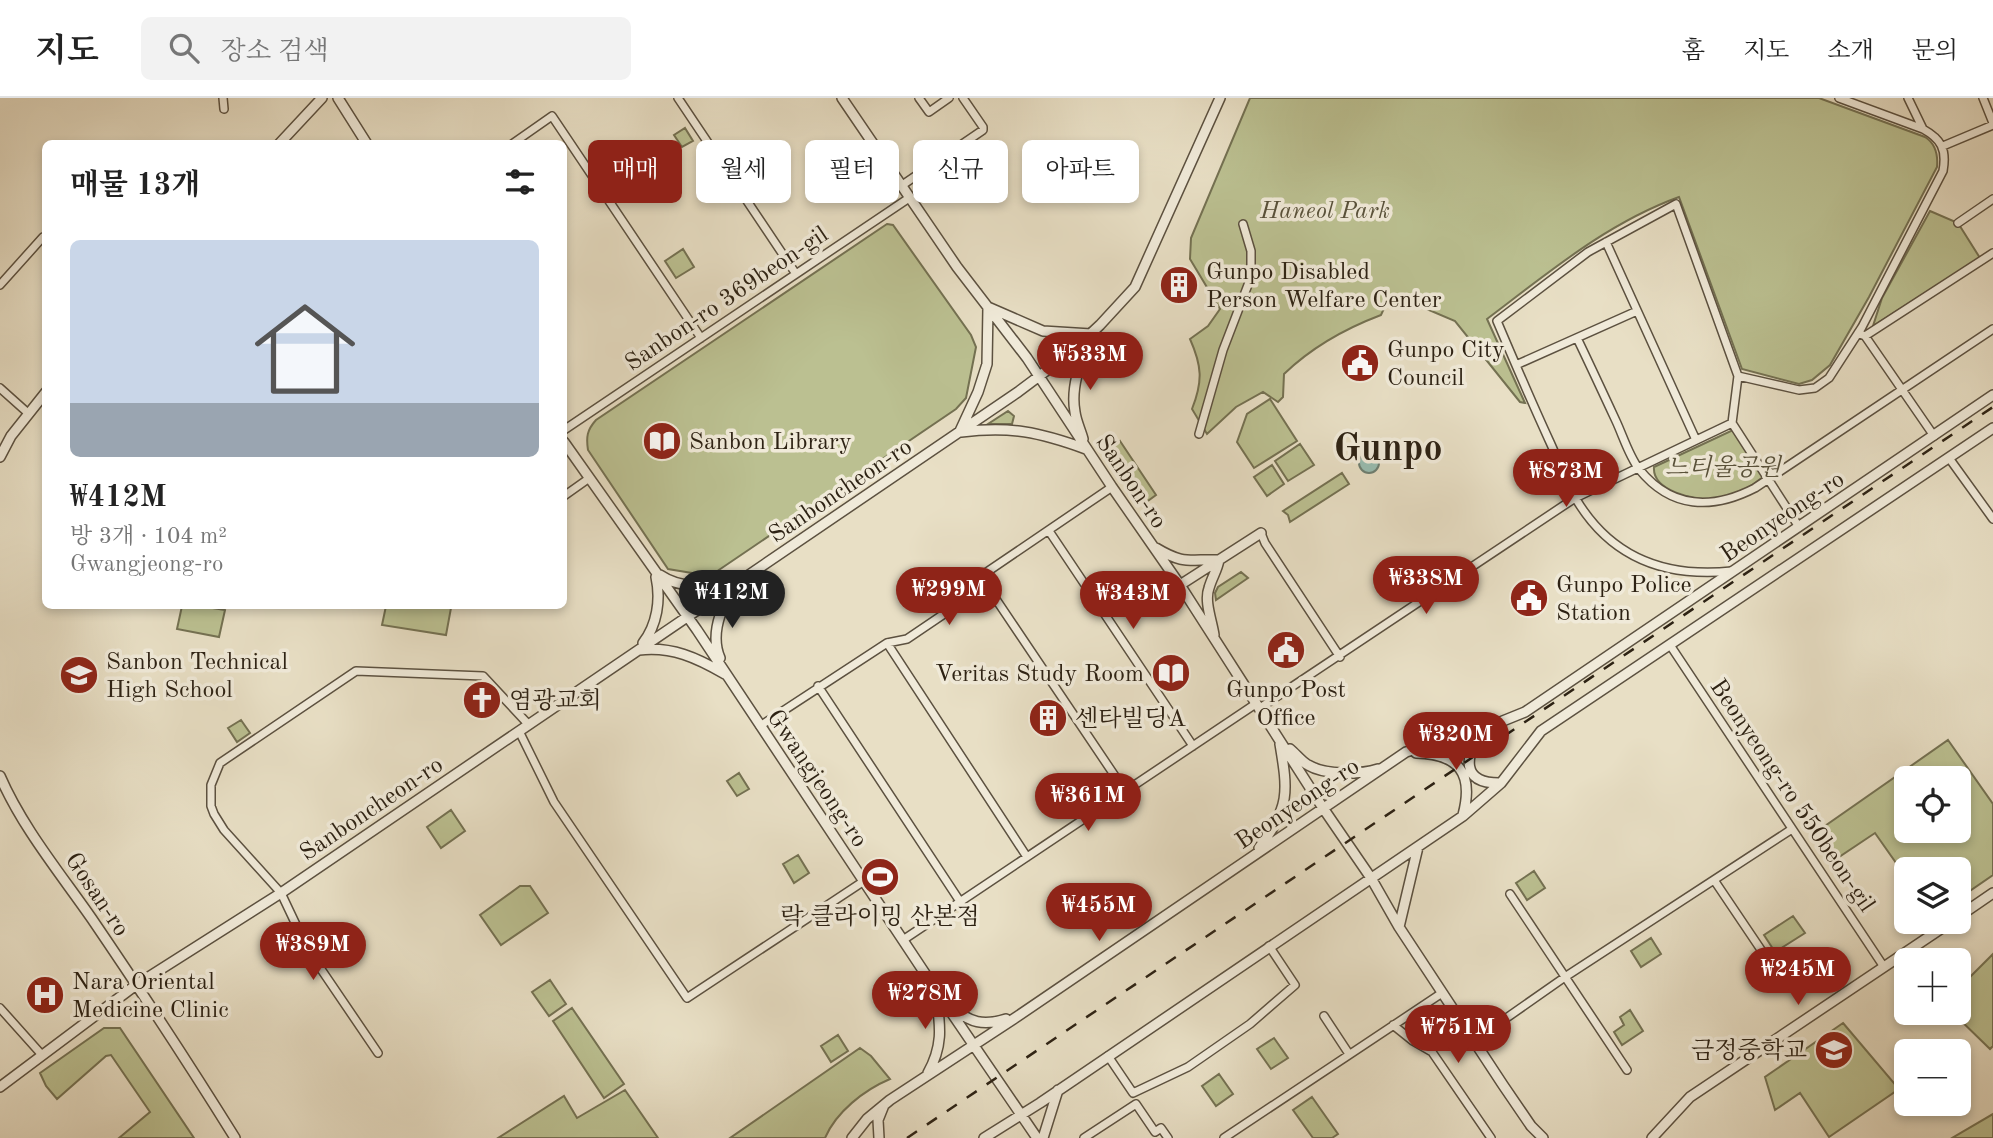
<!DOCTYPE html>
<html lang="ko">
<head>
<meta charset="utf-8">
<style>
	:root { --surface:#fff; --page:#f2f2f2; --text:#222; --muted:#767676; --line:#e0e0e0; --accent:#8f2418 }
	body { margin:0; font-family:"Old Standard TT","Noto Serif KR",serif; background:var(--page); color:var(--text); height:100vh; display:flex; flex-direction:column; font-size:26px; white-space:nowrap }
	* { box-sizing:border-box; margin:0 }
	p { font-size:23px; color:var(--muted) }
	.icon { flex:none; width:38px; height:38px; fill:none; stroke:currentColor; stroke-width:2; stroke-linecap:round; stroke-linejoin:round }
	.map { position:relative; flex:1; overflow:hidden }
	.side { position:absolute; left:42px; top:42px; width:525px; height:469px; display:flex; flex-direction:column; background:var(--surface); border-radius:10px; box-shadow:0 4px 10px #0003 }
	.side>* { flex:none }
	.hud { position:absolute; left:588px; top:42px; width:665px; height:63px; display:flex; gap:14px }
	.fabs { position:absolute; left:1894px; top:668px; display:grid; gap:14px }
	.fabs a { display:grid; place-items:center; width:77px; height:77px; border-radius:10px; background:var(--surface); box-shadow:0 4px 10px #0003; font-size:35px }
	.price { position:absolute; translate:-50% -60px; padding:0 16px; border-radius:24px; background:var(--accent); color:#fff; font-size:23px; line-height:46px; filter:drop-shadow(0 2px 4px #0008) }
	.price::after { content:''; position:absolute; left:50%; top:42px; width:21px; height:16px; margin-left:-10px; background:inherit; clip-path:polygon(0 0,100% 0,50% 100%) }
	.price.selected { background:#222; color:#fff }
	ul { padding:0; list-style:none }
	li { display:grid; align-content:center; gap:14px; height:371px; padding:0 28px }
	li+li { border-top:2px solid var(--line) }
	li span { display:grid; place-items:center; height:217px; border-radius:10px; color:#555 }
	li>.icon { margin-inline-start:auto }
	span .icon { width:126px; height:126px; fill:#fffc; stroke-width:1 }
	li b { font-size:30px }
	h2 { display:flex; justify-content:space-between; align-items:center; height:84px; padding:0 28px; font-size:30px }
	.pill { padding:0 24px; border-radius:10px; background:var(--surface); box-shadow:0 4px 10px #0003; font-size:24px; line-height:63px }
	.pill.selected { background:var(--accent); color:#fff }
	header { display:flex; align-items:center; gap:42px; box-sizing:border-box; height:98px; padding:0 35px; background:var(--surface); border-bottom:2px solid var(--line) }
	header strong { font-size:33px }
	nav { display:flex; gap:38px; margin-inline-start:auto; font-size:24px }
	.search { width:490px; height:63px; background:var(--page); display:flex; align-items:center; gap:18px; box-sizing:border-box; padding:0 24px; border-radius:10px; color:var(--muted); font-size:26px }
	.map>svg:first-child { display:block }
</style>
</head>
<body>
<header>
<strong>지도</strong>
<div class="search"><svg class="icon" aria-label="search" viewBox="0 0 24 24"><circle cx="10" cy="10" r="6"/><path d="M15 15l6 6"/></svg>장소 검색</div>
<nav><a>홈</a><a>지도</a><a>소개</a><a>문의</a></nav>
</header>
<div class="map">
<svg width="1993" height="1040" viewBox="0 0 1993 1040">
	<rect width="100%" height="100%" fill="#e8dfc5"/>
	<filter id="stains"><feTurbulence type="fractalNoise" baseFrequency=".00286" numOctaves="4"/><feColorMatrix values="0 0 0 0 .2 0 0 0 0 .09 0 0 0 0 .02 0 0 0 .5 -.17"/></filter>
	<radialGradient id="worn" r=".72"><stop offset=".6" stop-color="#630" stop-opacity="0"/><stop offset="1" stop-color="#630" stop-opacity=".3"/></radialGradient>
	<path fill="#bbc091" stroke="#747152" stroke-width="2" fill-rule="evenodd" d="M1250,0H1819L1925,39C1936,46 1938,58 1937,69L1869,199L1830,267L1812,282L1799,286L1742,271L1679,99C1607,125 1548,175 1487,221L1525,305L1520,304L1455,223L1422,209L1386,206L1381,217C1344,231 1312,249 1284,276L1283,299L1278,304L1263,294L1236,309L1207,336L1192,311C1203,283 1202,268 1190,241L1208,228L1220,211L1190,161L1191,140Z
		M685,30L693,43L682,49L674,37Z
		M1930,113L1958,125L1980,160L1873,228L1882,200Z
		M887,126L893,127L971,237L976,249L966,300L956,311L710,478L668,471L588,352C586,339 587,332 596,322Z
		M683,151L694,169L676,180L665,163Z
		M1270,301L1297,343L1254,370L1237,344L1247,316Z
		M1008,313L1014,318L1012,326H988Z
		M1733,332L1763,379C1756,384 1748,391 1740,394C1732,397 1721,400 1712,401C1694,402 1652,393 1654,369Z
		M1120,343L1156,397L1145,405L1109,351Z
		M1300,346L1314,367L1288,383L1275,363Z
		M1272,367L1284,386L1267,398L1254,379Z
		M1342,375L1349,386L1290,424L1288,417L1283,413Z
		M1241,474L1248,480L1216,502L1215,495L1218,489Z
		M182,508H200L225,512L219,539L177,531Z
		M386,508H433L451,510L446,537L382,527Z
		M241,622L250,635L237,644L228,630Z
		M1948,642L1993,706V777L1958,801V772H1906V779L1875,735L1830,765L1812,737ZM1906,681H1958V733H1906Z
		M739,675L749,691L737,698L727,683Z
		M451,712L465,733L441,750L427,729Z
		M798,757L809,775L794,785L783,766Z
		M1534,773L1545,790L1527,802L1516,785Z
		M520,788H530L548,815L501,847L480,817Z
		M1793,818L1805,835L1775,854L1764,837Z
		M1651,840L1661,856L1641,869L1631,853Z
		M1993,856V948L1990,951L1953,915H1958V891Z
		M550,882L566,906L549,918L532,894Z
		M572,910L624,986L604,1000L553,923Z
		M1630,912L1643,933L1622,947L1614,934L1624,927L1620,919Z
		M1843,925L1899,991L1829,1039L1800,995L1775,1012L1765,979Z
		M104,930H120L194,1040H119L150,1014L111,957L106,958L57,1001L46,988L40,975Z
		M838,937L848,953L831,964L821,948Z
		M1274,940L1288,960L1271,971L1257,951Z
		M860,950L871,958L890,981C864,992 836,1014 825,1040H730Z
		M1219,976L1233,996L1216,1008L1202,988Z
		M625,992L658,1040H498L564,998L577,1020Z
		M1312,999L1338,1036L1332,1040H1313L1293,1012Z
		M1993,1016V1040H1952Z"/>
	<path fill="#98bdb1" stroke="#6d7f72" stroke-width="2" d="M1359 365a10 10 0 1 1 20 0a10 10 0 1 1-20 0Z"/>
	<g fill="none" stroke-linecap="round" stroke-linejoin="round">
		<g stroke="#5c5140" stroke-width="10">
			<path id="minor" d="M223,0L224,11
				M678,0L796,176
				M919,0L929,14L949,0
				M1908,0L1923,31
				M1983,0L1993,25
				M512,46L552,18L701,240
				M1943,48L1993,27
				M901,88L983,32V29L963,0
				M1958,125L1993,101
				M1606,144L1696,342
				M0,187L43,139H46
				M1858,235L1865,238L1993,155
				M1865,238L1934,338
				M1577,240C1590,267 1603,295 1616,323C1623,338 1629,358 1639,371C1671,411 1712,412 1755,390L1993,231
				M1516,267L1637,213
				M1738,278L1799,292L1815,290L1829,280L1862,229L1943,73C1947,51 1941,41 1923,31L1839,0
				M0,290L29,316
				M564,332L909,100
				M1199,336L1223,252L1251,179V153L1243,126
				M1949,360L1993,421
				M564,398L588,381
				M1049,433L1193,648
				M1261,435L1265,445L1340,559
				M1732,473C1666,480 1611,460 1576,401C1565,383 1558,361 1549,342C1531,303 1514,263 1497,223L1588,154L1676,106L1738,278L1732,325L1799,429
				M981,479L1125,693
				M887,545L1027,759
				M1670,547L1884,869
				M818,588L961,805
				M1260,610L1575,400L1732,325
				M760,628L887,545L907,541L972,497L979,489L981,478L1112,389
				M519,633L554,704L687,900L864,783
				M1714,782L1776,874
				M1510,796L1627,972
				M903,842L1257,605
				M0,910L42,957
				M1324,918L1349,956
				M1393,927L1413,943L1432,954L1491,1040
				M1475,942L1565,879L1792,731
				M378,955L308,852L281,795L224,732L214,716L211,708V687L220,665L356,573L483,578L529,627
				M1108,958L1133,995L1188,969L1250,926L1295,887L1269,848
				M1084,1040L1136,1006L1155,1034L1161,1030L1168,1040
				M1224,1040L1442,895"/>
		</g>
		<g stroke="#5c5140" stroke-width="12">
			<path id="tertiary" d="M338,0L367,46
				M842,0L957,169L1027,260L1112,389L1180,487L1323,710L1371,780L1399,829L1503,987L1531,1028L1543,1040
				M279,46L322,0
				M960,333L978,294L987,266L988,209L1043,233L1091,236C1082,260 1070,288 1075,314C1076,323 1081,333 1083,341
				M961,334C1011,328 1039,334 1086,351
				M564,344L697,532L936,892L1037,1040
				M0,359L11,338L46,294
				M1156,450C1184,467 1189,461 1219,462C1217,473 1212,479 1209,490C1204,503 1212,523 1214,537
				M660,477C682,492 709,488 734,486
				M1180,487L1261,435
				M643,545C657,527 661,502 656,479
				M639,552C672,548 697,560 725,576
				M720,560C710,537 721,510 733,490
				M1483,631C1465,657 1459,686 1501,685
				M1290,651C1296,656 1302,664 1308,667C1325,677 1359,677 1378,671
				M1416,655C1459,656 1474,675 1463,717
				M0,678C22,729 60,775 92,821C141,893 189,966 235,1040
				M1259,750C1290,709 1288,694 1280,646
				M1958,819L1993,795
				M1399,829L1418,749
				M953,909C969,925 984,928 1006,921
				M928,975C944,946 940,927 936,894
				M0,989L136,887L281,795L1018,294L1070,255L1100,227L1135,189L1220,0
				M852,1040L867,1021L890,1002L1018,918L1406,654L1483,631L1525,614L1993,297
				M879,1040L878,1022L884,1007
				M984,1040L1040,1005L1463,718L1501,685L1541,633L1993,330
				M1043,1040L1058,992
				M1652,1040L1690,999L1951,824"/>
		</g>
		<use href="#minor" stroke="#f0ead9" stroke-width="7"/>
		<use href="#tertiary" stroke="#f0ead9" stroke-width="9"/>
		<path stroke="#2d2214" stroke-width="2.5" stroke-dasharray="12 12" stroke-linecap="butt" d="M907,1040L1993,309"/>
	</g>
	<defs>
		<g id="building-disc" transform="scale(2.0125)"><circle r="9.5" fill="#8f2418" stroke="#f0ead9"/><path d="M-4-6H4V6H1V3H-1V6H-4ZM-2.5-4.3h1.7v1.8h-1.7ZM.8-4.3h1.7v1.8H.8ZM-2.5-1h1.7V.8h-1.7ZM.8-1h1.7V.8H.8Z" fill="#fff"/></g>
		<g id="civic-disc" transform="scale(2.0125)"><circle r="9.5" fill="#8f2418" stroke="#f0ead9"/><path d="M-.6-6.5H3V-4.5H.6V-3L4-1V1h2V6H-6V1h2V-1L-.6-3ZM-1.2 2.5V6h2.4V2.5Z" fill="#fff"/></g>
		<g id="library-disc" transform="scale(2.0125)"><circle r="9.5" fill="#8f2418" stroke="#f0ead9"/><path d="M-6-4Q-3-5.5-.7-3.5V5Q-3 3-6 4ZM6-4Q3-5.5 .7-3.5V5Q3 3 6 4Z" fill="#fff"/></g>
		<g id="school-disc" transform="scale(2.0125)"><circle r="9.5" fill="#8f2418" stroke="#f0ead9"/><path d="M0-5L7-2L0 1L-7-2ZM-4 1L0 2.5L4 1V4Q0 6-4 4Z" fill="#fff"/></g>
		<g id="church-disc" transform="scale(2.0125)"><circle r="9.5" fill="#8f2418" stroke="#f0ead9"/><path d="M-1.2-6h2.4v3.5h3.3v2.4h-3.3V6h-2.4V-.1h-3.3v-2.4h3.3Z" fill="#fff"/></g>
		<g id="stadium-disc" transform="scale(2.0125)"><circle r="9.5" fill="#8f2418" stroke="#f0ead9"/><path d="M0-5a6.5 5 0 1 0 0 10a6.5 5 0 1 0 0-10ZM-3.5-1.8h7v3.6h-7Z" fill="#fff"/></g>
		<g id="hospital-disc" transform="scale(2.0125)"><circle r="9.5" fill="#8f2418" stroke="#f0ead9"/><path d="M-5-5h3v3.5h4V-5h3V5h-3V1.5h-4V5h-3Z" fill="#fff"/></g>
	</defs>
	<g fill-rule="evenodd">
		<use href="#building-disc" x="1179" y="187"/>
		<use href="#civic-disc" x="1360" y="265"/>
		<use href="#library-disc" x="662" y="343"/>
		<use href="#civic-disc" x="1529" y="500"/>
		<use href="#civic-disc" x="1286" y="552"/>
		<use href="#library-disc" x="1171" y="575"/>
		<use href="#school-disc" x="79" y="577"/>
		<use href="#church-disc" x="482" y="602"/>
		<use href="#building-disc" x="1048" y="620"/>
		<use href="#stadium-disc" x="880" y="779"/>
		<use href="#hospital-disc" x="45" y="897"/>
		<use href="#school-disc" x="1834" y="952"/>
	</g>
	<g text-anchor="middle" stroke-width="7" stroke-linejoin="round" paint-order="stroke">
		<g font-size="24" font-style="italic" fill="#58513a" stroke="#f0ead9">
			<text x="1325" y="120">Haneol Park</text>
			<text x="1723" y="377">느티울공원</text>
		</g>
		<g font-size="24" fill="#2d2214" stroke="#f0ead9" text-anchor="start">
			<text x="1206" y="181">Gunpo Disabled<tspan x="1206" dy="28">Person Welfare Center</tspan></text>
			<text x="1387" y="259">Gunpo City<tspan x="1387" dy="28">Council</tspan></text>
			<text x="689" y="351">Sanbon Library</text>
			<text x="1556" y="494">Gunpo Police<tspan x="1556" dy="28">Station</tspan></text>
			<text x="106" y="571">Sanbon Technical<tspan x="106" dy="28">High School</tspan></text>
			<text x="1144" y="583" text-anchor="end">Veritas Study Room</text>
			<text x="1286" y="599" text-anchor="middle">Gunpo Post<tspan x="1286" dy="28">Office</tspan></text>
			<text x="509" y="610">염광교회</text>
			<text x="1075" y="628">센타빌딩A</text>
			<text x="880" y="826" text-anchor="middle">락 클라이밍 산본점</text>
			<text x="72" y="891">Nara Oriental<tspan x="72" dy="28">Medicine Clinic</tspan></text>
			<text x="1807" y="960" text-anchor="end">금정중학교</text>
		</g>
		<g font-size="24" fill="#2d2214" stroke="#f0ead9">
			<text transform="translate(726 200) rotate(-34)" y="8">Sanbon-ro 369beon-gil</text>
			<text transform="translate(1132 383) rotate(56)" y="8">Sanbon-ro</text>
			<text transform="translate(840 392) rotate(-34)" y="8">Sanboncheon-ro</text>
			<text transform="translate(1782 418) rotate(-34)" y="8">Beonyeong-ro</text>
			<text transform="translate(818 680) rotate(56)" y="8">Gwangjeong-ro</text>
			<text transform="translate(1793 697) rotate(56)" y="8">Beonyeong-ro 550beon-gil</text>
			<text transform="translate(1297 705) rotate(-34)" y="8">Beonyeong-ro</text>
			<text transform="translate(371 710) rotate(-34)" y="8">Sanboncheon-ro</text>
			<text transform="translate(98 796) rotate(56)" y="8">Gosan-ro</text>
		</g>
		<g font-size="38" font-weight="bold" fill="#2d2214" stroke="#f0ead9">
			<text x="1388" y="362">Gunpo</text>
		</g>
	</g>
	<rect width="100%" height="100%" filter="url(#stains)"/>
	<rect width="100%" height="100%" fill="url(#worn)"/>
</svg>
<div class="fabs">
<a><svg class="icon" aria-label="locate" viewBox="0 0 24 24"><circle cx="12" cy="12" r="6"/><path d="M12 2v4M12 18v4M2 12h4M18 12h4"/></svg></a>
<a><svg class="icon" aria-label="layers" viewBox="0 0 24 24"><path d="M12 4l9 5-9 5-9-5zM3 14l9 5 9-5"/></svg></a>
<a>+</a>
<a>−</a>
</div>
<b class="price" style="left:1090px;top:294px">₩533M</b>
<b class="price" style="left:1566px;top:411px">₩873M</b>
<b class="price" style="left:1426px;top:518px">₩338M</b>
<b class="price" style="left:949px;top:529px">₩299M</b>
<b class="price selected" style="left:732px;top:532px">₩412M</b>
<b class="price" style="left:1133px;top:533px">₩343M</b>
<b class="price" style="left:1456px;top:674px">₩320M</b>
<b class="price" style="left:1088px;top:735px">₩361M</b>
<b class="price" style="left:1099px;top:845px">₩455M</b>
<b class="price" style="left:313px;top:884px">₩389M</b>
<b class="price" style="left:1798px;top:909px">₩245M</b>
<b class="price" style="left:925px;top:933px">₩278M</b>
<b class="price" style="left:1458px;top:967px">₩751M</b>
<div class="hud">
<a class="pill selected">매매</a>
<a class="pill">월세</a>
<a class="pill">필터</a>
<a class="pill">신규</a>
<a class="pill">아파트</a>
</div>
<section class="side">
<h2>매물 13개<svg class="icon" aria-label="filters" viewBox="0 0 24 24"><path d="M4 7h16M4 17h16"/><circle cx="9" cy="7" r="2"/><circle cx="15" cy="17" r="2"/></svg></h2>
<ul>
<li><span style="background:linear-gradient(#c9d6e8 75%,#9aa5b1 0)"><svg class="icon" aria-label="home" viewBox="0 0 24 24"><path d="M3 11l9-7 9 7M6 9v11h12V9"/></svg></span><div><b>₩412M</b><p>방 3개 · 104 m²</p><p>Gwangjeong-ro</p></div></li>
</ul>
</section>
</div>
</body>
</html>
